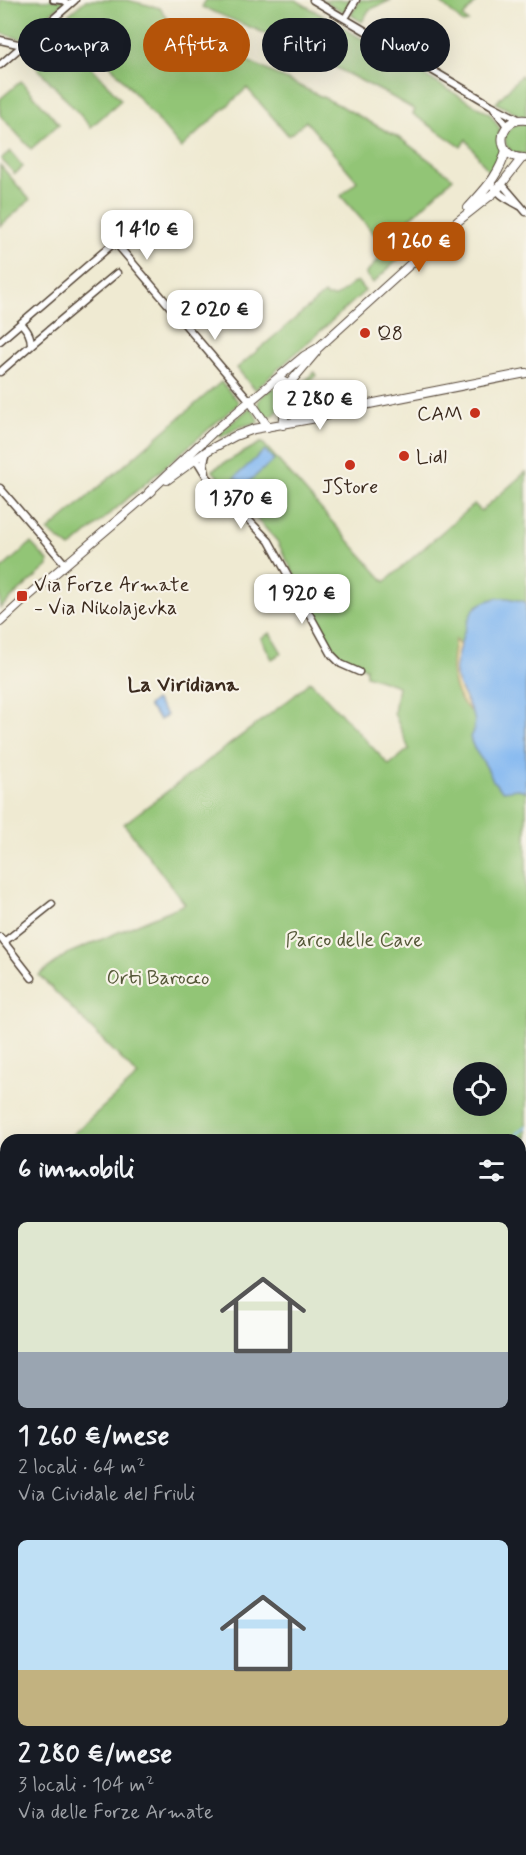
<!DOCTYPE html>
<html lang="it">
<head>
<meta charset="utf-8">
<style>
	:root { --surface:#171b24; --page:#20242c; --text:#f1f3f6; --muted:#9ea1a6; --accent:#b45309 }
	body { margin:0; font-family:Mynerve,sans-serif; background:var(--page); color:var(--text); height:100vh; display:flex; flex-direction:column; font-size:22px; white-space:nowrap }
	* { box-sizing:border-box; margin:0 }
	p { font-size:20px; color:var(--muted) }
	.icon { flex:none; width:33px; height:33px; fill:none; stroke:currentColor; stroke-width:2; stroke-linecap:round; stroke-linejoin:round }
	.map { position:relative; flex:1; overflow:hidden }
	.panel { position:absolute; left:0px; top:1134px; width:526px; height:722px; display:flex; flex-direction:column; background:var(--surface); border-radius:18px 18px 0 0; box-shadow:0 6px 24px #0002 }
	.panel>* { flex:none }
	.banner { position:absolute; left:18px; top:18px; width:490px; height:54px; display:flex; gap:12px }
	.buttons { position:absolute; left:453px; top:1062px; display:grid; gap:12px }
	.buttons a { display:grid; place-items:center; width:54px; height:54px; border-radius:50%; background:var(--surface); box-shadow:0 6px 24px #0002; font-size:30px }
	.price { position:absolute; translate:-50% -51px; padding:0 14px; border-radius:12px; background:#fff; color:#222; font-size:20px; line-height:39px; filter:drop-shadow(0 2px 3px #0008) }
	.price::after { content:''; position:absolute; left:50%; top:36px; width:18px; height:14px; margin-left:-9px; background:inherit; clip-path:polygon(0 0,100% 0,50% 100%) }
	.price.on { background:var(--accent); color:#fff }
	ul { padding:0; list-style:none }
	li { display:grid; align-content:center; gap:12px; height:318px; padding:0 18px }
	li span { display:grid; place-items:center; height:186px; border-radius:9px; color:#555 }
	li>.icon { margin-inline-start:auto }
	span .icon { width:108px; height:108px; fill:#fffc; stroke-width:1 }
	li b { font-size:26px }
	h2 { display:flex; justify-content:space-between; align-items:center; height:72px; padding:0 18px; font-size:26px }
	.chip { padding:0 21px; border-radius:27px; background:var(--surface); box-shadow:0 6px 24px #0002; font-size:21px; line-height:54px }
	.chip.on { background:var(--accent); color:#fff }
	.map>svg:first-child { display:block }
</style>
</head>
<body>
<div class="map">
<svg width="526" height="1855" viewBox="0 0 526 1855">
	<rect width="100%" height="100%" fill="#f7f3e8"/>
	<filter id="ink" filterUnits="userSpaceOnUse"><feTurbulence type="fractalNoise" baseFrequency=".0167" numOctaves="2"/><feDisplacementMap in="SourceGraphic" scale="12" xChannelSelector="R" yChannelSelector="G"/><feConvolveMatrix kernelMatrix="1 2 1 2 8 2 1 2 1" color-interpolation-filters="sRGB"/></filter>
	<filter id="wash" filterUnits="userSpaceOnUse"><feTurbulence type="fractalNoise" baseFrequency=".008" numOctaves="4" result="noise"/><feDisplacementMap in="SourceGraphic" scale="24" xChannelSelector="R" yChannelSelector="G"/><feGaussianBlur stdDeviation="1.35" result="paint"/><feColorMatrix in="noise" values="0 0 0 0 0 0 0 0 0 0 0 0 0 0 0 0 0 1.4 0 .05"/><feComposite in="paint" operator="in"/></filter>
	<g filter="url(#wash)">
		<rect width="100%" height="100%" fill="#efead2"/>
		<path fill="#92c576" stroke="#66784a" stroke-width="1.5" fill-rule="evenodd" d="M0,0H66L21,39L0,33Z
			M86,0H127L160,8L174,29L213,44L339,105L401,139L453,178L386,241L401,257L373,283L366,275V273L384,254L382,241L376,236L341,196L357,181L306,121L289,136L247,88L181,148L68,15Z
			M206,0H296L490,114L500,129C496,142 501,142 502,153C502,161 495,169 491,175L466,139L461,147L413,114L415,110L387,94L288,43L202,7Z
			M322,0H351L344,12Z
			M360,0H391L369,10L362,22L351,15Z
			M438,0H478L463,17L468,22L463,23Z
			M66,38L121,100L91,127L35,65Z
			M521,75L526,80V117L520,116L496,103Z
			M21,81L59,124L31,149L0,115V99Z
			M526,124V154L513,153L506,145L505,135L514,125Z
			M10,151L23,167L15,174L1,159Z
			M0,165L30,200L0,226Z
			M357,281L365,291L256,389L253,388L237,368L324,294L327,297H336L352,284Z
			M314,372L317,375L306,383L321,396L331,401L319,402L304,390V382Z
			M221,382L238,401V404L70,548L48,531Z
			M272,388L277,389L281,393V406L274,415L266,417L262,414L258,403L260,398Z
			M292,393L316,414L288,420Z
			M251,407L259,422L239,427L221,437L218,434Z
			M262,442L385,582L474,504L481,511L526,472V1475L520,1468V1140H66L138,1076L39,975L67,954L185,904L124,824L294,696L310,681L389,765L409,749L394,713L398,686L366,675V668L341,658L331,647L277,541L212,470ZM464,1072H496V1106H464Z
			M31,543L48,561V566L0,608V570Z
			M270,633L282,653L272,659L261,638Z
			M0,1207L6,1214V1567L0,1561Z
			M521,1639L526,1646V1736L521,1740Z
			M86,1850H98L101,1853L106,1850H126L130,1855H95L93,1852L88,1855H79Z"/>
		<path fill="#75aa67" stroke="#586a42" stroke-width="1.5" d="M526,1136V1232L521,1225L520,1140Z"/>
		<path fill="#eeda9e" stroke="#94825e" stroke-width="1.5" d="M455,640L461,647C450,676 460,686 473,713C449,695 450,667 455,640Z"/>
		<path fill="#83b8f1" stroke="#5f7188" stroke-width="1.5" d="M265,450L274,460L246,484L234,478Z
			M495,598H508L526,602V791L518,789L503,791C490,781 492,775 484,763C478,754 472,748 470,737L474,729L475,721C471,706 457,688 455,674C453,665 468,615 475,608C479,603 489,601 495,598Z
			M155,700L167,715L160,720L148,706Z"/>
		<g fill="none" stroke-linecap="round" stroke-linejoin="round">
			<path stroke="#83b8f1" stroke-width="2" d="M517,1134L526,1126
				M512,1140V1139"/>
		</g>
	</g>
	<g filter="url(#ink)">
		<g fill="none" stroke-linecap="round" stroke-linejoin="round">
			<g stroke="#564739" stroke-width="8">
				<path id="pedestrian" d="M53,0L64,1L69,5"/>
			</g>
			<g stroke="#564739" stroke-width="9">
				<path id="minor" d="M313,0L491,105L520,120
					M347,15L356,0
					M0,40L22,45
					M0,65L75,0
					M494,108L507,126
					M491,183C498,195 508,199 520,206
					M502,184L526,212
					M0,341L115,242L250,401
					M31,345L117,273
					M0,372L31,345C31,335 27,330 21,323
					M196,459L207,477L269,541L332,655L341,664L359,672
					M206,474L204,462L207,452
					M0,488L65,564
					M0,937L32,978
					M4,942L52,904
					M0,1195L6,1202
					M520,1480L526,1486
					M520,1626L526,1632
					M520,1750L526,1746
					M520,1779L526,1787
					M140,1850L143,1855
					M349,1850L353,1855
					M72,1855L77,1850"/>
			</g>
			<g stroke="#564739" stroke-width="10">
				<path id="tertiary" d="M524,158C494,159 496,117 526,120
					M468,208C484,190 500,175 506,150
					M276,380C296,382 298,401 314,409C324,413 338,409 349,408L526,373
					M250,401L268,427
					M283,425L289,384L316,352
					M167,480L207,451L235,436L254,429L322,417L349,408
					M149,492L212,433L304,356L318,348L458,221L496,191L522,158
					M0,622L25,599L152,491"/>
			</g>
			<g stroke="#564739" stroke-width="11">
				<path id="secondary" d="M0,1579L6,1585
					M0,1588L6,1594
					M10,1855L16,1850
					M26,1855L31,1850"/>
			</g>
			<use href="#pedestrian" stroke="#fff" stroke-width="4.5"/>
			<use href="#minor" stroke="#fff" stroke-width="6"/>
			<use href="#tertiary" stroke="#fff" stroke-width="8"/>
			<use href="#secondary" stroke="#fce5c4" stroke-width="8"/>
		</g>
	</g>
	<g fill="#c8321e" stroke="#f7f3e8" stroke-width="2">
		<circle cx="365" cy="333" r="6"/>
		<circle cx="475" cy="413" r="6"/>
		<circle cx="404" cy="456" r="6"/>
		<circle cx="350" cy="465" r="6"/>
		<rect x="16" y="590" width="12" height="12" rx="3"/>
	</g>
	<g text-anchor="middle" stroke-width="4.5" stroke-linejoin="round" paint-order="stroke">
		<g font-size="20" fill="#3b2a1e" stroke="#f7f3e8" text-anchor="start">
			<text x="377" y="340">Q8</text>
			<text x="463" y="420" text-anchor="end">CAM</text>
			<text x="416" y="463">Lidl</text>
			<text x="350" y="493" text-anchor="middle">JStore</text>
			<text x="34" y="591">Via Forze Armate<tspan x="34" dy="23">- Via Nikolajevka</tspan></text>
		</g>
		<g font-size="20" fill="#555838" stroke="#f7f3e8">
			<text x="354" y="946">Parco delle Cave</text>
			<text x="158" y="984">Orti Barocco</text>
		</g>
		<g font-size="21" font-weight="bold" fill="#3b2a1e" stroke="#f7f3e8">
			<text x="183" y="691">La Viridiana</text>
		</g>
	</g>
</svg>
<div class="buttons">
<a><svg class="icon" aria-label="locate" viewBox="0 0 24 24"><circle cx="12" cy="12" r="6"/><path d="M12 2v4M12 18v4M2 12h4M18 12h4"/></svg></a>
</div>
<b class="price" style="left:147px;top:261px">1 410 €</b>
<b class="price on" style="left:419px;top:273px">1 260 €</b>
<b class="price" style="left:215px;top:341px">2 020 €</b>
<b class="price" style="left:320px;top:431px">2 280 €</b>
<b class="price" style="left:241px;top:530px">1 370 €</b>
<b class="price" style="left:302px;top:625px">1 920 €</b>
<div class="banner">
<a class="chip">Compra</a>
<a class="chip on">Affitta</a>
<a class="chip">Filtri</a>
<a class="chip">Nuovo</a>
</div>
<section class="panel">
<h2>6 immobili<svg class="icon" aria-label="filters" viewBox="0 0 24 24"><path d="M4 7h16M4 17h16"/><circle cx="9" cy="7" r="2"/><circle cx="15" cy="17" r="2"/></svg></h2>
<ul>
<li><span style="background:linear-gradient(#dfe7d0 70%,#9aa5b1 0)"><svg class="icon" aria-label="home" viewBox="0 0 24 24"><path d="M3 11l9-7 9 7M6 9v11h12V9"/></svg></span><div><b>1 260 €/mese</b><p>2 locali · 64 m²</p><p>Via Cividale del Friuli</p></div></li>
<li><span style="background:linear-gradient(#bfe0f5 70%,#c2b280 0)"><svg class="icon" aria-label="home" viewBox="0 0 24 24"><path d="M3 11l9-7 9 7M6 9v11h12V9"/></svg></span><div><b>2 280 €/mese</b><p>3 locali · 104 m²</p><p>Via delle Forze Armate</p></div></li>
</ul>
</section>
</div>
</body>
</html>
